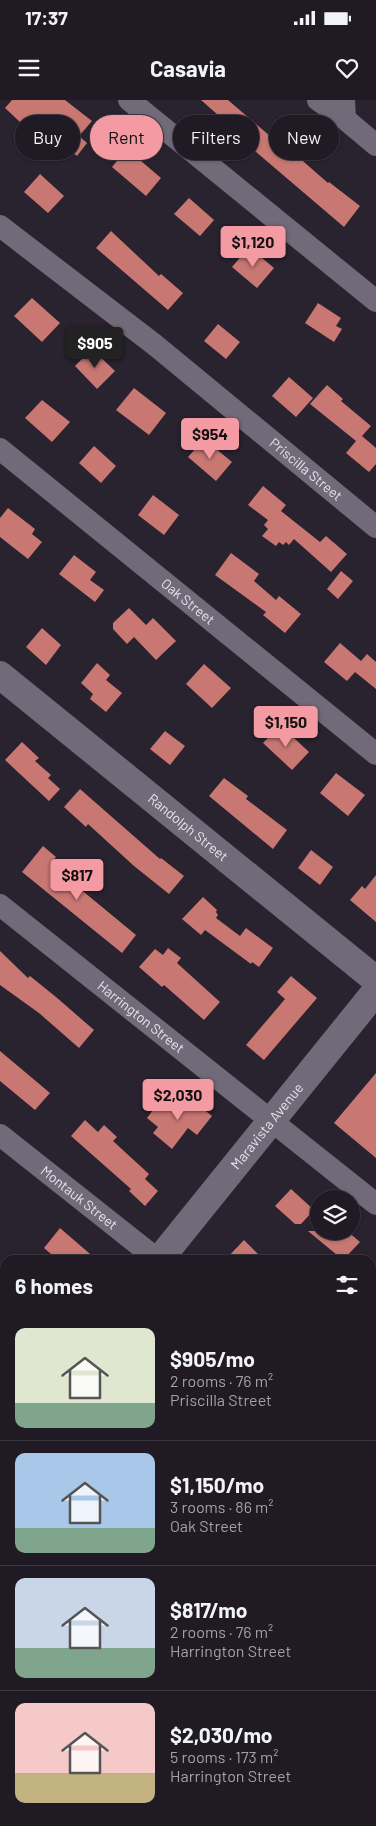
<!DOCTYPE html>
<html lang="en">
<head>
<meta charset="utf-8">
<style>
	:root { --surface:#1f1a23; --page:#2c2730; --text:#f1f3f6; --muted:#a1a1a6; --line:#3c3841; --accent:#f49aa2 }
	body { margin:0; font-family:Barlow,sans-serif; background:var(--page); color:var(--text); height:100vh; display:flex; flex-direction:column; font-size:19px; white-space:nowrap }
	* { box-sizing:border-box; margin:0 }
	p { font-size:16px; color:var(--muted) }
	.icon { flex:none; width:28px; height:28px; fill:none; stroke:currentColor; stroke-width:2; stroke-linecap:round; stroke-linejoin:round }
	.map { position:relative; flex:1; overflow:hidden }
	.side { position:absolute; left:0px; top:1155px; width:376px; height:571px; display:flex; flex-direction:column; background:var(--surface); border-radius:15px 15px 0 0; box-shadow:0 1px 4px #0004,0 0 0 1px var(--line) }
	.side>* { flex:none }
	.hud { position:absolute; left:15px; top:15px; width:346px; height:45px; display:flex; gap:10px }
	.fabs { position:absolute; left:310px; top:1090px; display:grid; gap:10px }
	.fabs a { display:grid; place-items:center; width:50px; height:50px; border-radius:50%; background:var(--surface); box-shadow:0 1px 4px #0004,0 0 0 1px var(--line); font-size:25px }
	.price { position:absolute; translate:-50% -42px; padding:0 11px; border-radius:5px; background:var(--accent); color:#111; font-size:16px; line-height:32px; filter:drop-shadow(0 1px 2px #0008) }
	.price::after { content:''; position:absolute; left:50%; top:30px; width:15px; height:11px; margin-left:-8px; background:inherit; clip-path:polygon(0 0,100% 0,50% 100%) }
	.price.selected { background:#222; color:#fff }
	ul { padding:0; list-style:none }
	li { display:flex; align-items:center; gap:15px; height:125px; padding:0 15px }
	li+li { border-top:1px solid var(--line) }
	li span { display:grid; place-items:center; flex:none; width:140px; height:100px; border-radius:10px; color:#555 }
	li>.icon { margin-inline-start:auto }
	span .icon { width:60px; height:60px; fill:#fffc; stroke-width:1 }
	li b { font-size:21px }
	h2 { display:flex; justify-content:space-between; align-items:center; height:60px; padding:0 15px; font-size:21px }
	.pill { padding:0 18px; border-radius:22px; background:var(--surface); box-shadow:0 1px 4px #0004,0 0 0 1px var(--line); font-size:18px; line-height:45px }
	.pill.selected { background:var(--accent); color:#111 }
	.status { display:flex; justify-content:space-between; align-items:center; height:35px; padding:0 25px; background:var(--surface); direction:ltr }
	.status svg { height:14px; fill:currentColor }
	header { display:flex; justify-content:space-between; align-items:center; height:65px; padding:0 15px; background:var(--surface); font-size:22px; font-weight:700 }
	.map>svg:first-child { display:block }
</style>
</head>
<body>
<div class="status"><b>17:37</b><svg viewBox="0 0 49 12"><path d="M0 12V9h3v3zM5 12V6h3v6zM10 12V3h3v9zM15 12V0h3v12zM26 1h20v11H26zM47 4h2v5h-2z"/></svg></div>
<header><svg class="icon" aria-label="menu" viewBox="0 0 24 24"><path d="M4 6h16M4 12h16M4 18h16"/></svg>Casavia<svg class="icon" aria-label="heart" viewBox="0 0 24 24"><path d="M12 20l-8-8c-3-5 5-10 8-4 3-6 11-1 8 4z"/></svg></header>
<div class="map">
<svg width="376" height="1726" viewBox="0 0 376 1726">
	<rect width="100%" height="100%" fill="#29222f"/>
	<path fill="#c87772" d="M12,0H65L92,21L79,36L87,43L77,56L55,39L33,58L22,45L34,35L5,8Z
		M201,0H228L270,36L272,34L328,83L329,82L360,106L344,127L242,40L240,41L214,20L218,15Z
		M127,49L161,78L146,96L112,67Z
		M40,74L64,96L48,113L24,92Z
		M189,98L214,120L200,136L174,114Z
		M111,131L159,176L161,174L183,193L168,210L96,148Z
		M249,147L274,168L257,188L232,167Z
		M32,198L60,223L42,242L14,216Z
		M318,203L341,218L336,226L342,229L334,242L305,223Z
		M218,224L240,242L226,259L204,241Z
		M92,249L115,271L97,289L75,266Z
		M289,277L313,298L296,317L272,296Z
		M327,285L343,299L341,301L371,326L362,336L376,348V364L369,372L346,353L356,341L310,304Z
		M134,288L166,313L149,335L116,310Z
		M42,300L70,322L52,342L25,318Z
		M204,339L232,362L216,381L188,357Z
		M94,346L116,366L101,383L79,363Z
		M263,386L286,405L281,411L320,442L326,436L347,454L331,472L294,439L289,445L286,442L283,445L279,442L276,446L262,436L268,429L264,425L268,420L248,405Z
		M153,395L179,415L164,435L138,415Z
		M8,408L35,429L32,434L42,442L28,459L0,437V418Z
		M231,453L259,474L254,481L276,500L279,496L301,514L285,533L263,515L266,512L215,475Z
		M74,455L96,472L90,480L104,490L95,502L59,474Z
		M341,471L353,481L338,499L327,489Z
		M129,508L146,525L153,518L176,541L156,560L134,537L127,544L113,529V523Z
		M42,528L61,545L46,565L26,547Z
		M340,543L361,561L367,554L376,562V589L355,572L347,581L324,562Z
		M97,563L110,575L106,580L122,593L106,612L90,599L93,594L81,583Z
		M204,564L231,588L212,608L186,584Z
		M280,625L309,652L292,670L263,643Z
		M165,631L185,646L170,665L150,649Z
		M22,642L39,658L35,661L51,675L48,678L60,689L49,701L5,660Z
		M336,673L365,695L348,716L320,693Z
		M224,678L248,696L246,699L287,730L273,749L209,696Z
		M80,689L160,759L161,758L184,776L169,794L134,766L88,724L86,727L64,707Z
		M43,746L56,757L50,764L136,835L122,853L22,772Z
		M311,750L333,767L320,785L298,768Z
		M376,775V822L350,800L362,786L365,789Z
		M203,797L217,810L216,812L218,815L216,818L240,836L246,828L273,848L259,867L252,862L251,864L205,830L201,835L182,819Z
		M168,848L181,858L177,863L220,902L204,920L164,885L162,887L139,867L155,849L163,855Z
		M0,851L28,878L30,876L56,897L94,930L79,948L39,913L0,885Z
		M291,876L317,898L264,960L246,945L285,899L277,892Z
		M0,951L50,993L35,1010L0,981Z
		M376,973V1058L334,1023Z
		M187,996L212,1016L197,1035L188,1028L172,1049L153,1033L158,1027L147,1018L160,1001L174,1012Z
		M85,1020L98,1032L104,1025L117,1037L113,1041L149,1074L145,1079L158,1091L145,1106L129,1091L131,1089L71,1036Z
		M291,1089L314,1110L301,1124H295L275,1106Z
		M60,1128L97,1160H58L44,1148Z
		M308,1131H347L360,1142L343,1160Z
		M244,1140L264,1160H225Z"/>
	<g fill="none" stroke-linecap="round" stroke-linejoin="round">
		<g stroke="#716a79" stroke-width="22">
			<path d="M129,0L376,201"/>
			<path d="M318,0L345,19L344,0"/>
			<path d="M345,19L376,45"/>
			<path id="s1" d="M0,126L155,245L376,427"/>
			<path id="s2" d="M0,349L376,654"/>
			<path id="s3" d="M0,805L376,1104"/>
			<path id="s4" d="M0,1035L158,1160"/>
			<path d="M0,1258L5,1262"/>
			<path d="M371,1324L376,1328"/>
			<path d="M0,1483L5,1487"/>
			<path d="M371,1555L376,1559"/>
			<path d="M15,1721L21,1726"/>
			<path d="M290,1721L296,1726"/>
		</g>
		<g stroke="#716a79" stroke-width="28">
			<path id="s5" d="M0,575L376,880"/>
			<path id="s6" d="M159,1160L376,891"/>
			<path d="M0,1357L5,1351"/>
		</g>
	</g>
	<g text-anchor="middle" stroke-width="5" stroke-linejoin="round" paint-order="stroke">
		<g font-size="14" fill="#e7e2eb" stroke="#100d13">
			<text dy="5" stroke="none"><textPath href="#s1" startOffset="391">Priscilla Street</textPath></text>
			<text dy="5" stroke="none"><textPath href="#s2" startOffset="242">Oak Street</textPath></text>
			<text dy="5" stroke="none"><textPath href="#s5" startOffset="242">Randolph Street</textPath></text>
			<text dy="5" stroke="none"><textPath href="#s3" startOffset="180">Harrington Street</textPath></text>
			<text dy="5" stroke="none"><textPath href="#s6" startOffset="172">Maravista Avenue</textPath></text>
			<text dy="5" stroke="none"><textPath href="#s4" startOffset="101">Montauk Street</textPath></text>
		</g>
	</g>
</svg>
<div class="fabs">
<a><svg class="icon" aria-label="layers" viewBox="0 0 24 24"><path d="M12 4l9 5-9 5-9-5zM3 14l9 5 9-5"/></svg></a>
</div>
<b class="price" style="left:253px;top:168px">$1,120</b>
<b class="price selected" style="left:95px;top:269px">$905</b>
<b class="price" style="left:210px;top:360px">$954</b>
<b class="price" style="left:286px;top:648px">$1,150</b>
<b class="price" style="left:77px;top:801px">$817</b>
<b class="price" style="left:178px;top:1021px">$2,030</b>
<div class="hud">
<a class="pill">Buy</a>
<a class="pill selected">Rent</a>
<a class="pill">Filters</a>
<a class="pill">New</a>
</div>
<section class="side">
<h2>6 homes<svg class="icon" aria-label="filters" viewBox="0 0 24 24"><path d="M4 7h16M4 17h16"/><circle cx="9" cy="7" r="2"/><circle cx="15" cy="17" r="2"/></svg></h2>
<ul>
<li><span style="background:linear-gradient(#dfe7d0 75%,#7fa58c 0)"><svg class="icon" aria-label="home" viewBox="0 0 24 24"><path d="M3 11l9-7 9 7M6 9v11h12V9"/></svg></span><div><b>$905/mo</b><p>2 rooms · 76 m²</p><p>Priscilla Street</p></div></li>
<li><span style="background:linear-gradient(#a9c7e8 75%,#7fa58c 0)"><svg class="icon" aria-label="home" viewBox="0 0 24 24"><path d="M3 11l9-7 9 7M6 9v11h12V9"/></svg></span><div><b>$1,150/mo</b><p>3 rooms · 86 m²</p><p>Oak Street</p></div></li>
<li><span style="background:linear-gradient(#c9d6e8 70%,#7fa58c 0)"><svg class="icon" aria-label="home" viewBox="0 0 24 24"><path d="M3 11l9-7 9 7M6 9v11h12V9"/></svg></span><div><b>$817/mo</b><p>2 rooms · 76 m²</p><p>Harrington Street</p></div></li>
<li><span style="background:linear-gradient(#f6c9c9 70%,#c2b280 0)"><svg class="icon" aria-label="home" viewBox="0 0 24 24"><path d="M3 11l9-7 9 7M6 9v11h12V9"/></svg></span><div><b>$2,030/mo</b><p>5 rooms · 173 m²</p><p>Harrington Street</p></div></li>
</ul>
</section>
</div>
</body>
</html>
